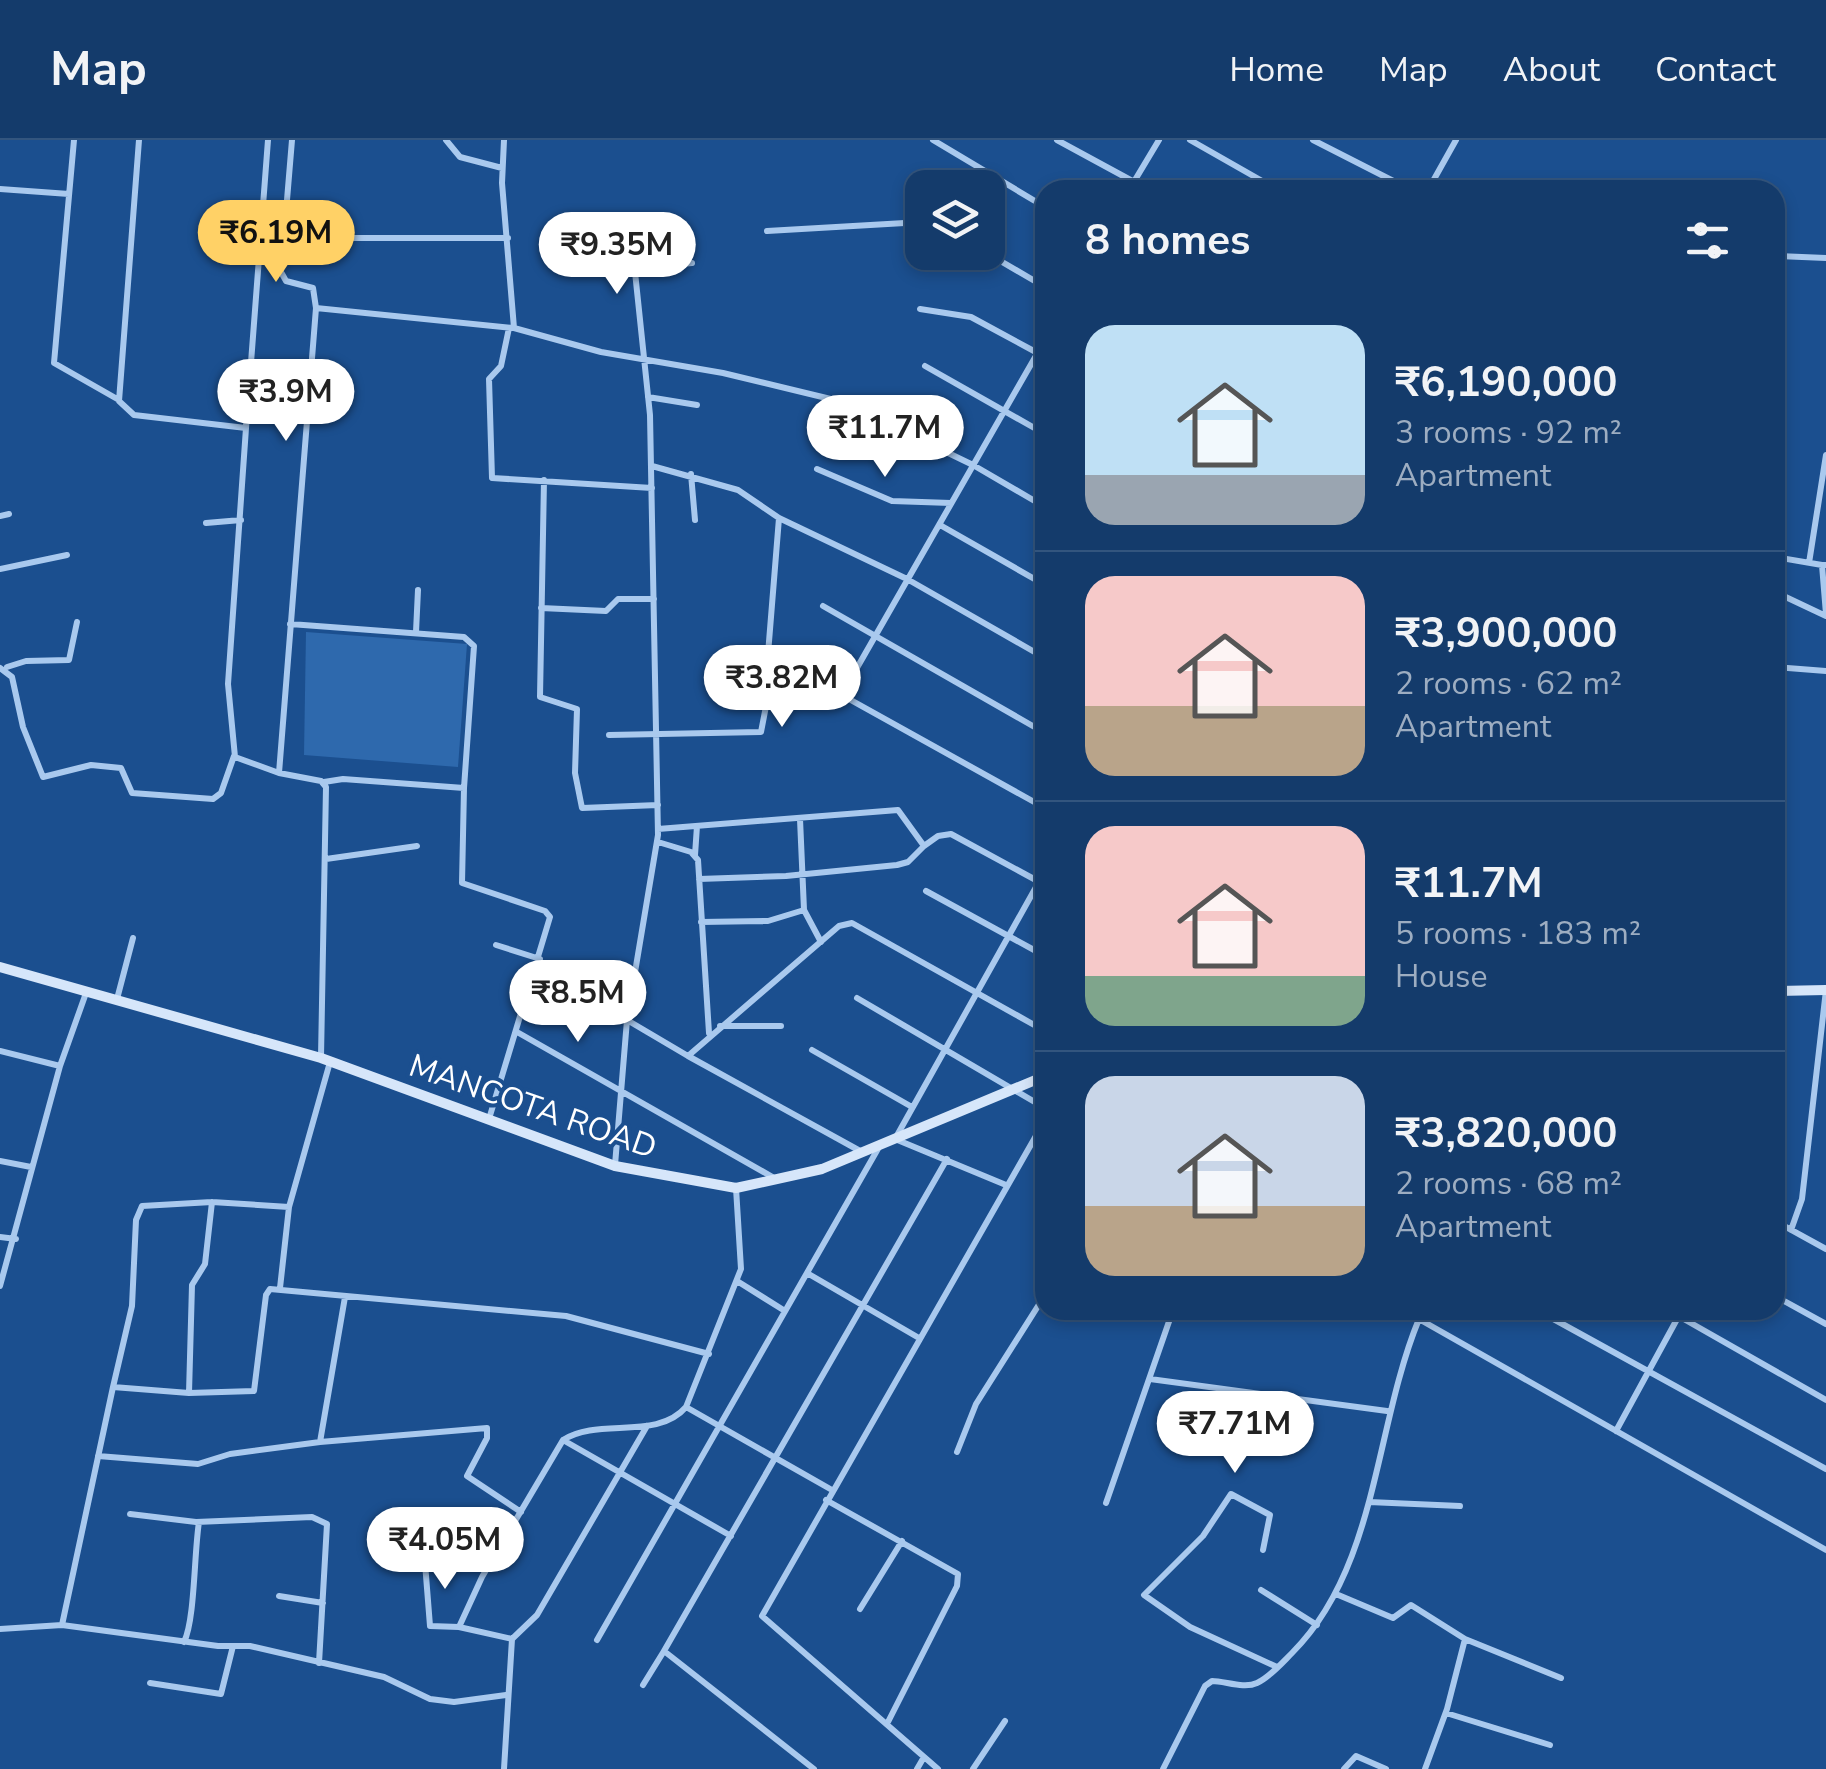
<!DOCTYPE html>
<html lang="en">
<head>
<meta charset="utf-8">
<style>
	:root { --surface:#143b6b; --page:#214673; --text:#f1f3f6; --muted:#9dadc1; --line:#33557e; --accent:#ffd166 }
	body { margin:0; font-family:"Nunito Sans",sans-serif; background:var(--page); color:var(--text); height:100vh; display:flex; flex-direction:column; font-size:38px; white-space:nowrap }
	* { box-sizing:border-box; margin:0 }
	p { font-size:32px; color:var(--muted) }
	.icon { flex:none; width:55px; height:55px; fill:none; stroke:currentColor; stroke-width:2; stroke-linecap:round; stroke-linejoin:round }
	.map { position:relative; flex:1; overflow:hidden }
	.sheet { position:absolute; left:1035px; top:40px; width:750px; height:1140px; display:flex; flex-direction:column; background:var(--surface); border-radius:30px; box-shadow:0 5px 15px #0003,0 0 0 2px var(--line) }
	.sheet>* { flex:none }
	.controls { position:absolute; left:905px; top:30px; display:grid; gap:20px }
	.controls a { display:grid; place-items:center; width:100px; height:100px; border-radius:20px; background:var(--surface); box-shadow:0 5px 15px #0003,0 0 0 2px var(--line); font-size:50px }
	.price { position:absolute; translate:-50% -85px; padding:0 22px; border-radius:35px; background:#fff; color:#222; font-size:32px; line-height:65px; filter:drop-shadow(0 2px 5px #0008) }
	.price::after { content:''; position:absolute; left:50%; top:60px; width:30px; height:22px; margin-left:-15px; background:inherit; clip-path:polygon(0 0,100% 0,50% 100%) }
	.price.on { background:var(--accent); color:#111 }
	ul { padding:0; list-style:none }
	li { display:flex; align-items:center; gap:30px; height:250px; padding:0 50px }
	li+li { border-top:2px solid var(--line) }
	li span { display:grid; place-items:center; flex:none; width:280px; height:200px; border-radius:30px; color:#555 }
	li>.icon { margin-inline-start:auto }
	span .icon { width:120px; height:120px; fill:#fffc; stroke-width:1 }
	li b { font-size:42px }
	h2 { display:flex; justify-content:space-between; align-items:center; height:120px; padding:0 50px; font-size:42px }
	header { display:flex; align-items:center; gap:60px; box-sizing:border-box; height:140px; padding:0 50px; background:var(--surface); border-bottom:2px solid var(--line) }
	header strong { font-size:48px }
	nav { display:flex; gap:55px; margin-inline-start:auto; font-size:35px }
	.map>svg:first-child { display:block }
</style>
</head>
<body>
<header>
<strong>Map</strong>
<nav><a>Home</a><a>Map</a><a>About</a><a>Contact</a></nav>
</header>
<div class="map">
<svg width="1826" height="1629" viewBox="0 0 1826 1629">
	<rect width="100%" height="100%" fill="#1b4f8f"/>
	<path fill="#2e69ad" d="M306,492L467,504L458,627L304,615Z"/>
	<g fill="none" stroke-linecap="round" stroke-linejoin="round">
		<path stroke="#a9c9ee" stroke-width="6" d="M74,0L54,223L119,260
			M139,0L119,261L134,275L246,288L228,544L235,617L279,633L321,641L326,647L321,917
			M446,0L460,17L502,28
			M504,0L502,43L514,188L601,212L723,233L843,262L973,325L1045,367
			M933,0L1045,67
			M1057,0L1149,50
			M1190,0L1278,50
			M1313,0L1411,50
			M0,49L69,54
			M1129,50L1159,0
			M1428,50L1456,0
			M767,91L922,82
			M603,95L617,122L635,132L650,275L658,695L627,880L615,1025
			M282,98H508
			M985,112L1045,147
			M1775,116L1826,118
			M633,129L692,123
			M316,168L512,188
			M920,169L971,177L1045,217
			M509,188L501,226L489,239L492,338L652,348
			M925,226L1045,294
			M648,257L697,265
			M246,288L268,0
			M652,326L738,350L779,378L907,439L1045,518
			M817,329L892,361L951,363
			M691,334L695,380
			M544,340L540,557L577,569L575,633L582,668L658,665
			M0,376L9,374
			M779,378L768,514L1045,668
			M206,383L241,380
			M940,385L1045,445
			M1775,417L1822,425
			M1809,423L1826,315
			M0,429L67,415
			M1775,452L1826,476
			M823,466L1045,593
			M541,468L606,471L618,459H654
			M1826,474L1822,425H1826
			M290,484L464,497L474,506L464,648L343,639L324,642
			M416,492L418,450
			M7,527L26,521L69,520L77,482
			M1775,527L1826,531
			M0,528L12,537L23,587L43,637L91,625L121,628L132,653L213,659L221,653L234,616
			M842,554L1045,200
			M768,556L824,544
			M609,595L761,592L768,556V514
			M279,633L316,168L313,148L286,141L281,132L292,0
			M464,648L462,743L545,771L550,777L489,979
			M658,689L898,670L924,706L938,696L951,694L1045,745
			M658,702L691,712L698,720L709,893
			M695,715L697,686
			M326,719L417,706
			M699,739L786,736L897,725L908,722L924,706
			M926,751L1045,816
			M804,770L821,802
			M701,782L768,781L804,770L800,679
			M496,805L540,819
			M532,844L627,880L688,916L839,786L852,783L1045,891
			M857,858L1045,968
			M117,859L133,798
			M720,886H781
			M517,892L776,1039
			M812,910L912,967
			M0,911L60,926
			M688,916L862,1012
			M0,1021L31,1027
			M1006,1045L895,999L1045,731
			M736,1048L741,1129L686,1267L832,1350
			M1775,1081L1826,1109
			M1791,1090L1802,1059L1826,850
			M0,1097L16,1099
			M807,1133L919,1198
			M737,1141L785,1171
			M0,1146L60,926L86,853
			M280,1148L289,1067L330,922
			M1775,1156L1826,1184
			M345,1157L320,1302L487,1288V1298L467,1336L521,1372
			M1403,1170L1826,1410
			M1537,1170L1826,1329
			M1668,1170L1826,1260
			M1150,1239L1387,1271
			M113,1247L132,1166L136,1080L142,1066L212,1062L289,1067
			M189,1253L192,1145L205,1124L212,1062
			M1616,1291L1682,1170
			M563,1300L731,1396
			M957,1312L976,1264L1045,1155
			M98,1316L198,1324L230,1314L320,1302
			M826,1360L958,1434L957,1446L888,1582
			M1369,1362L1460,1366
			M1106,1363L1173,1170
			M130,1374L196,1382L312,1377L327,1384L319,1523
			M1263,1410L1270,1375L1231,1354L1203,1396L1144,1455L1190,1487L1277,1527
			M425,1423L430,1486L459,1487
			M1261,1450L1317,1485
			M1336,1454L1393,1478L1411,1465L1465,1499L1447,1569L1425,1629
			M279,1456L323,1463
			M860,1469L902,1401
			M62,1485L113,1247L189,1253L254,1251L266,1155L270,1149L566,1176L709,1214
			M0,1489L62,1485L218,1506H250L384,1537L430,1559L454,1562L506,1555
			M512,1499L459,1487L482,1437L563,1300C598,1277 657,1301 686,1267
			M1465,1499L1561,1538
			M597,1500L879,1007
			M184,1502C195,1480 194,1413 199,1382
			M150,1543L221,1554L233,1506
			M643,1545L664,1511
			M1446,1573L1550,1605
			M504,1629L512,1499L537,1475L647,1286
			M814,1629L664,1511L947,1019
			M917,1629L924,1617
			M938,1629L762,1476L1045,980
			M973,1629L1005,1581
			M1163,1629L1205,1546L1212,1541C1225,1541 1244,1549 1257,1543C1270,1537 1282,1523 1292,1513C1378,1427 1374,1288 1419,1179
			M1344,1629L1356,1616L1386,1629"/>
		<path stroke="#d6e6fa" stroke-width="10" d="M0,827L321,918L615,1026L736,1048L822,1029L1045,936
			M1775,851L1826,850"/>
	</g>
	<g text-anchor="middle" stroke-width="8" stroke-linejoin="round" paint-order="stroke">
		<g font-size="32" fill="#fff" stroke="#1b4f8f">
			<text transform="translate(533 966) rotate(19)" y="11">MANCOTA ROAD</text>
		</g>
	</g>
</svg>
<div class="controls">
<a><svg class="icon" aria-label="layers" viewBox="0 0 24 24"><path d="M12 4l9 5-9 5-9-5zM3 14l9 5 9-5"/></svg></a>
</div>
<b class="price on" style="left:276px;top:145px">₹6.19M</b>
<b class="price" style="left:617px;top:157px">₹9.35M</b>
<b class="price" style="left:286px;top:304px">₹3.9M</b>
<b class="price" style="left:885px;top:340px">₹11.7M</b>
<b class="price" style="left:782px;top:590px">₹3.82M</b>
<b class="price" style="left:578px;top:905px">₹8.5M</b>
<b class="price" style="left:1235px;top:1336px">₹7.71M</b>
<b class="price" style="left:445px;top:1452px">₹4.05M</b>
<section class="sheet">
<h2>8 homes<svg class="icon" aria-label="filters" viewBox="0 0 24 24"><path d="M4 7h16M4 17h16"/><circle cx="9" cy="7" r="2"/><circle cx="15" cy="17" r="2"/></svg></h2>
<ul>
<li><span style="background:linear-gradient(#bfe0f5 75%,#9aa5b1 0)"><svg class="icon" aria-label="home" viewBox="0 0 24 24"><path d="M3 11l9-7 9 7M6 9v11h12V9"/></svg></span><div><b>₹6,190,000</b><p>3 rooms · 92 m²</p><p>Apartment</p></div></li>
<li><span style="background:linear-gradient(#f6c9c9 65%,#b9a48a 0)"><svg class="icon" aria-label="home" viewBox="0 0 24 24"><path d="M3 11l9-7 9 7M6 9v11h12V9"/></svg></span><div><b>₹3,900,000</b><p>2 rooms · 62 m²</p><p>Apartment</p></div></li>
<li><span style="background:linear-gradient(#f6c9c9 75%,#7fa58c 0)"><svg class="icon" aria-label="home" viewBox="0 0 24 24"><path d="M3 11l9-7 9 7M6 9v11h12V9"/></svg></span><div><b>₹11.7M</b><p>5 rooms · 183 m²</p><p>House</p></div></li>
<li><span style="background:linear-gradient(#c9d6e8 65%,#b9a48a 0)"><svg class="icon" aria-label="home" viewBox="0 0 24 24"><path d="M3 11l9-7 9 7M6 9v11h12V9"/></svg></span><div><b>₹3,820,000</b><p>2 rooms · 68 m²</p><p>Apartment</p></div></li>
</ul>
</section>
</div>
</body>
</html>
